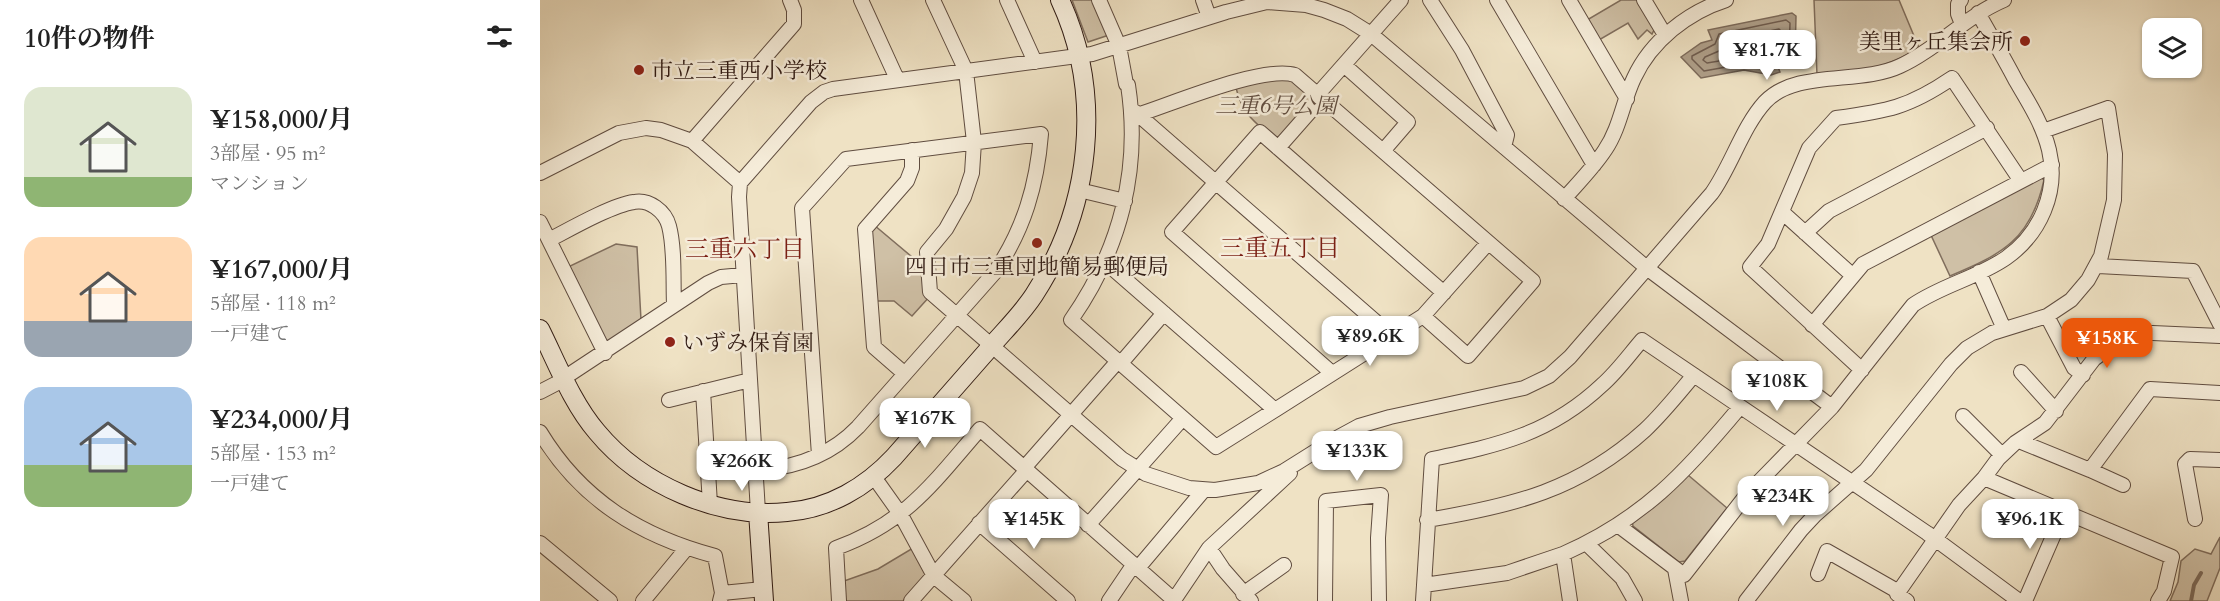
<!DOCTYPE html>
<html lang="ja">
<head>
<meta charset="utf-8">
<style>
	:root { --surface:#fff; --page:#f6f6f6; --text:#222; --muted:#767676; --accent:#ea580c }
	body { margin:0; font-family:Cardo,"Noto Serif JP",serif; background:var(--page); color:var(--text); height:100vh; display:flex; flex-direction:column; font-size:22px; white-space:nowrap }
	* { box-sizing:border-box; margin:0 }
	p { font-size:20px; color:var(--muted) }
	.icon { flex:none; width:33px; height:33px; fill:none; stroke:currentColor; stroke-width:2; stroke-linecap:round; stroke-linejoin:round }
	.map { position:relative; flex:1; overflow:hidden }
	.details { display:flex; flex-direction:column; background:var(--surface); width:540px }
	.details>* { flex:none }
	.buttons { position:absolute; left:1602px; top:18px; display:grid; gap:12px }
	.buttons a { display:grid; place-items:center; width:60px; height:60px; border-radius:12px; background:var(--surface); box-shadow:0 2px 4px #0004; font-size:30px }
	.price { position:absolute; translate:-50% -51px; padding:0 14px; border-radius:12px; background:#fff; color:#222; font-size:20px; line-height:39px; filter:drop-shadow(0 2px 3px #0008) }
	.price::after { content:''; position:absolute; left:50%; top:36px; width:18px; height:14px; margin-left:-9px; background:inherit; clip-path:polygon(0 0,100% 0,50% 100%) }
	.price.active { background:var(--accent); color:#fff }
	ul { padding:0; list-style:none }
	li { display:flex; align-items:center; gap:18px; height:150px; padding:0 24px }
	li span { display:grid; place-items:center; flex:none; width:168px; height:120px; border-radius:18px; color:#555 }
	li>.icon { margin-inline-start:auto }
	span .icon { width:72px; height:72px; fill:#fffc; stroke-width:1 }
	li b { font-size:26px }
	h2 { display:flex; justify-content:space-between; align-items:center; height:72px; padding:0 24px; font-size:26px }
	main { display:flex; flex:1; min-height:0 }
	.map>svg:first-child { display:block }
</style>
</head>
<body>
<main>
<section class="details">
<h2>10件の物件<svg class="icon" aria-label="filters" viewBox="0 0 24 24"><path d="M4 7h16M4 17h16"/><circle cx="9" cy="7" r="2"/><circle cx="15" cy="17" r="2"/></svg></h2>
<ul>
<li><span style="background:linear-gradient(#dfe7d0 75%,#8fb573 0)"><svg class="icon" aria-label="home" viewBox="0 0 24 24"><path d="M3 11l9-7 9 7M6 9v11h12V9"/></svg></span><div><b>¥158,000/月</b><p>3部屋 · 95 m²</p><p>マンション</p></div></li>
<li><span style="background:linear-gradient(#ffd9b3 70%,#9aa5b1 0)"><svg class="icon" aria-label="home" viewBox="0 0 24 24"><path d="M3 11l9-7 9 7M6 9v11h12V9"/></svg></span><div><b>¥167,000/月</b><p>5部屋 · 118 m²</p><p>一戸建て</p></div></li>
<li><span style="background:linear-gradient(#a9c7e8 65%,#8fb573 0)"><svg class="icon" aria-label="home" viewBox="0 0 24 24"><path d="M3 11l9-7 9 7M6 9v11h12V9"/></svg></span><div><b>¥234,000/月</b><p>5部屋 · 153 m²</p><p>一戸建て</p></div></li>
</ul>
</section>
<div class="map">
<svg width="1680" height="601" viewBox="0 0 1680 601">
	<rect width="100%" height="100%" fill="#efe2c4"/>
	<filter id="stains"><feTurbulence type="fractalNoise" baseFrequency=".00333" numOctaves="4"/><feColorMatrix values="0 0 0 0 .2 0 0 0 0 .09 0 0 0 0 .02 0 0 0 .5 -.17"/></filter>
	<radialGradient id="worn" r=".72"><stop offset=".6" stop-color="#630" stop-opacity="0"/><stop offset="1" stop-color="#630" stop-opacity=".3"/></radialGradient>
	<path fill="#cfc0a6" stroke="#806e5d" stroke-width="1.5" d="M532,0H552L569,35L548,42Z
		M1081,0H1098L1115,28L1112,34L1107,30L1098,39L1088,23L1059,40L1047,20Z
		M1274,0H1359L1379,48C1345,70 1316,72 1277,75Z
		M751,79L773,96L774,102L741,139H734C714,121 703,115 696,88L723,80Z
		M1499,176L1504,180C1491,239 1463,254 1410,276L1390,233Z
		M334,225L384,267L390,296L372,316L354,301H335L331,228Z
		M76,244L97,247L101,320L69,343L63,341L28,267Z
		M1148,475L1187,508L1145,561L1139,562L1093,526L1092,520Z
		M1680,537V568L1667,601H1630L1638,582L1641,561L1655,549L1671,554Z
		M373,548L387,570L385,576L363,601H305L304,581L338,569Z"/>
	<path fill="#ae9e88" stroke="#7c6a5a" stroke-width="1.5" d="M1252,13L1256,16L1255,60L1238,67L1240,72L1231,75L1204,70L1161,78L1141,57L1161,43L1172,40L1168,30Z"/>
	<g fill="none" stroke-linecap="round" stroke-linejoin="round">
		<path stroke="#6f5c4e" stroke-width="1.5" d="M1246,20L1250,23L1249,55L1236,62L1231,69L1203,64L1164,71L1152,59V56L1175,44L1179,34Z
			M1239,29L1242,32V50L1227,60L1203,57L1167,63L1163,60L1165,57L1179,51L1187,40Z"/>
		<path stroke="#7c6a5a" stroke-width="4" d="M1651,601L1654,585L1661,573"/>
		<g stroke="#604d40" stroke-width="16">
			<path id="street" d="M321,0L357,79
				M393,0L426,71L434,142L432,173L424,197L406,229L387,252L390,292L582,459L606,474L649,488L675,490L718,483L744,471L795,439L819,426L850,417L984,388L1009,376L1030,357L1172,193C1191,166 1203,126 1225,102C1256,69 1320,85 1360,66C1397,49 1426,16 1464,0
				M467,0L495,62
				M559,0L579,46L586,84L588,85C601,170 580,250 531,320L676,447L735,410
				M663,0L669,17
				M890,0L922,50L967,135L964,147
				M957,0L1054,165
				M1029,0L1087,99
				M1104,0L1125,35
				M1421,0L1418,4V14L1422,24
				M804,65L868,122L843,151
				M778,94L861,0
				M594,111L851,335
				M600,114C634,103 724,65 755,75L993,281L928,356L883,316
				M152,141L254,24V10L250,0
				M738,148L782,98
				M0,173L79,133L106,128L121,130L152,141L200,183
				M539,190L585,201
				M1024,199C1038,183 1054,167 1065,150C1080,128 1083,101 1094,78C1111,41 1148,12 1186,0
				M1242,212L1312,275
				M0,222L65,353
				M1265,233L1289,211L1447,128
				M9,240C30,229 72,205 94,202C109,199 125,211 129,226C135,249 133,281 134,305
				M564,261L735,410L883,316L948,243
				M1558,266L1653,271L1680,324
				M1439,272L1464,329
				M1507,316L1534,368L1543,375
				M1272,325L1323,264L1512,165
				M581,363L624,313
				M1322,370L1210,267L1228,244L1269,148L1296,118C1347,111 1368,108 1412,78L1481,181
				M1481,372L1516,411
				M792,373L632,232L720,132L904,293
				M365,374L334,347L325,229L367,181L372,168V150
				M24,378L168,283L181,277L203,275
				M163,391L170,504
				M0,392L25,379
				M129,400L210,380
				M1423,416L1462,455
				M0,432C41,500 100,536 175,556L182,593L180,601
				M1479,441L1550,470L1610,389L1680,393
				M484,468L578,361
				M217,470C255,468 291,455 318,427L455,272C484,229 497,185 501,134L306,159L262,208L279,455
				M1550,470L1583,485
				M334,477L361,515L394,576L424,601
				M1444,478L1632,557L1624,591L1618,601
				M218,512L199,197L200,183L271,102L284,92L293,89L552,54L686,12L727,2L766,5L784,10L807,19L831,34L1108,269L1292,407
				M1655,519L1645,464L1650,459L1680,460
				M887,520C973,506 1039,490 1105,430C1123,413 1138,394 1154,375
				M439,523L528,601
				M548,525L643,418
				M1079,526L1144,575L1208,493L1292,407L1373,305C1402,285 1437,278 1466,258C1500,234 1519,192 1509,150C1503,125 1489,103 1476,81C1464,58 1451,36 1438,13
				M0,543L70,601
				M1047,544L1082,578L1095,601
				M598,568L663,491
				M1135,569L1141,601
				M1278,574L1287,551L1359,592
				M884,585L967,573L1023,554
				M182,593L223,589
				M703,594L744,565
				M103,601L146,549
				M299,601L296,548C366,523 393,483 440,429L634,600L669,548
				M371,601L486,471
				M569,601L594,564
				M711,601L683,569L669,548L750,473
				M785,601L786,501L841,495L838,538L839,601
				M883,601L892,459C959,445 1010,434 1062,385C1077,372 1089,355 1102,340L1387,533L1479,601
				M1030,601L1023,554C1103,519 1146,472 1200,407
				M1206,601L1261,530L1275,515L1326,470L1411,364L1427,348L1452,333L1507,316L1531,300L1548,280L1561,256L1574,200L1575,154L1568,108L1503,131
				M1367,601L1357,594L1419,505L1444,478L1458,459L1475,443L1505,423L1554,359L1590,332L1680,336
				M1485,601L1524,511"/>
		</g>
		<g stroke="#301b14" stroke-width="20">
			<path id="secondary" d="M0,329C17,363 32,403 57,432C101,485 178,519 247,512C289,509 326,487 354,457C385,422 416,386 447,351C462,333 481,315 494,295C551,208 564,95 520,0
				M218,512L224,601"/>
		</g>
		<use href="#street" stroke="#f5ecd9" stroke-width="14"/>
		<use href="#secondary" stroke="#f5ecd9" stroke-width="18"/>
	</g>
	<g fill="#8f2418" stroke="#f5ecd9" stroke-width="2">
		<circle cx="1485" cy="41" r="6"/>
		<circle cx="99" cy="70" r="6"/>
		<circle cx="497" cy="243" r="6"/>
		<circle cx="130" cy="342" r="6"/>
	</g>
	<g text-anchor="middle" stroke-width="5" stroke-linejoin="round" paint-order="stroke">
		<g font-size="22" fill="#301b14" stroke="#f5ecd9" text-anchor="start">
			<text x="1473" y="49" text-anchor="end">美里ヶ丘集会所</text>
			<text x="111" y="78">市立三重西小学校</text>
			<text x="497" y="274" text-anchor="middle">四日市三重団地簡易郵便局</text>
			<text x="142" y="350">いずみ保育園</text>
		</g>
		<g font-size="22" font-style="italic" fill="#604d40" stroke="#f5ecd9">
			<text x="736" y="113">三重6号公園</text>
		</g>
		<g font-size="24" fill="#7a1f14" stroke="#f5ecd9">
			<text x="740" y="256">三重五丁目</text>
			<text x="205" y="257">三重六丁目</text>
		</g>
	</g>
	<rect width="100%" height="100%" filter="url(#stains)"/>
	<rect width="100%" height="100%" fill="url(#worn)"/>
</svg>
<div class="buttons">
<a><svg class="icon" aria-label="layers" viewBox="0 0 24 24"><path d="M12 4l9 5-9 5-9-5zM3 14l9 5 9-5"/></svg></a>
</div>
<b class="price" style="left:1227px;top:81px">¥81.7K</b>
<b class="price" style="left:830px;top:367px">¥89.6K</b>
<b class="price active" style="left:1567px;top:369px">¥158K</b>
<b class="price" style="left:1237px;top:412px">¥108K</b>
<b class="price" style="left:385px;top:449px">¥167K</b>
<b class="price" style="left:817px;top:482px">¥133K</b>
<b class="price" style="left:202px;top:492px">¥266K</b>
<b class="price" style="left:1243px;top:527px">¥234K</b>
<b class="price" style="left:494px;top:550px">¥145K</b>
<b class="price" style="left:1490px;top:550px">¥96.1K</b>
</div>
</main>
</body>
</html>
